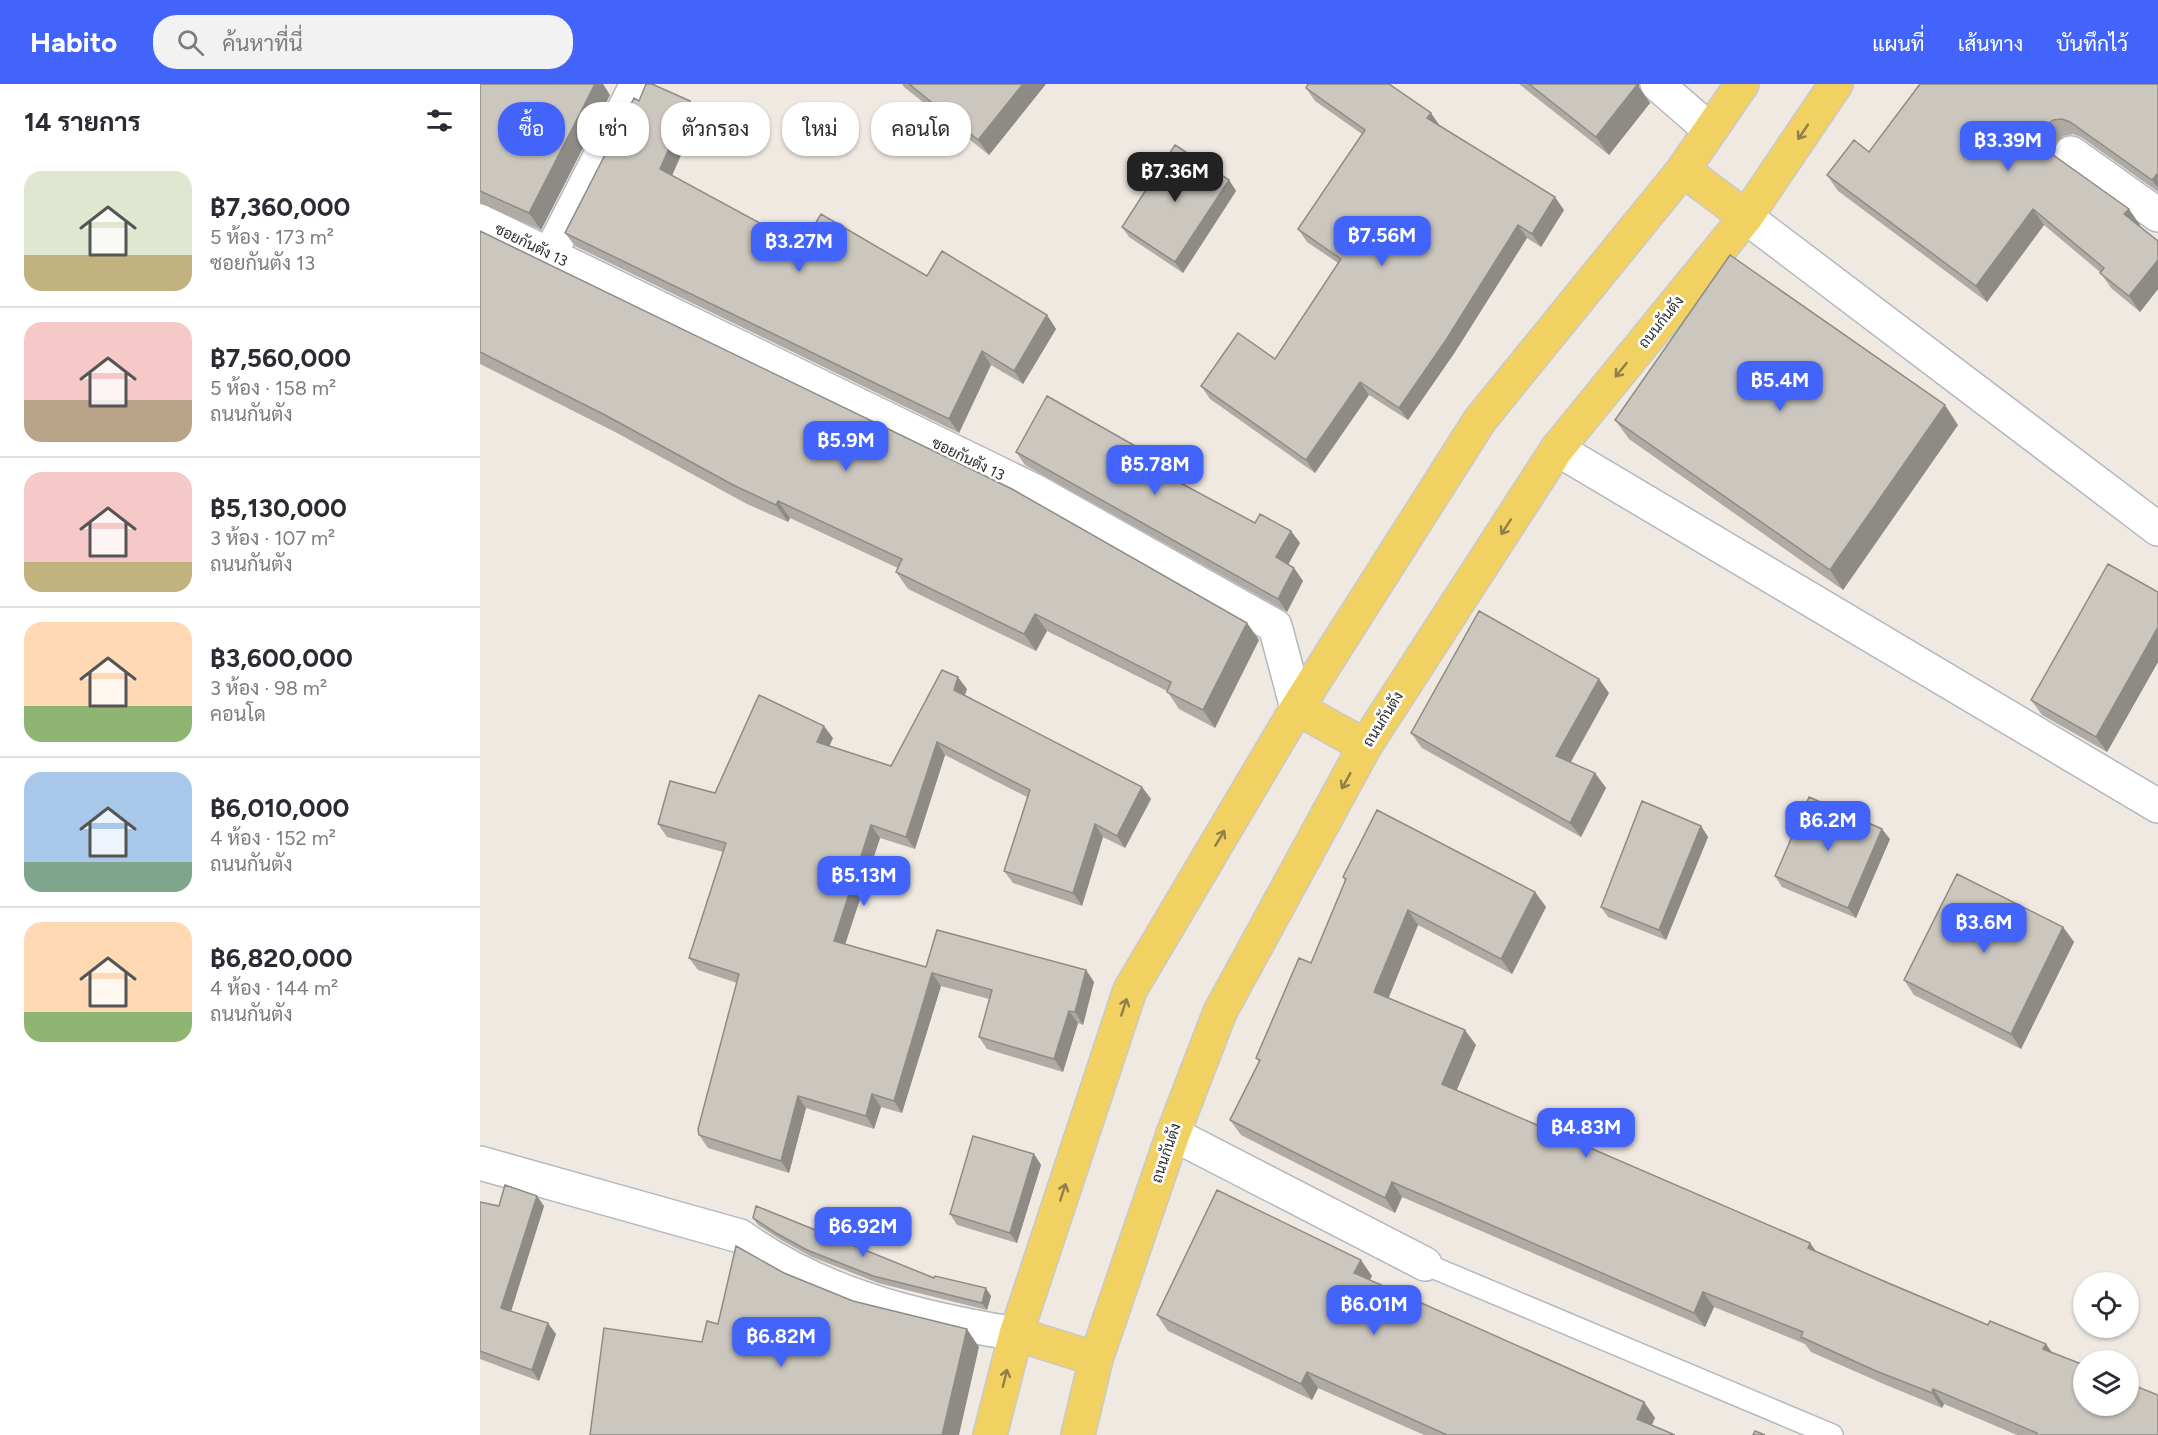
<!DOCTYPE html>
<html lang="th">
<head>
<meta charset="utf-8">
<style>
	:root { --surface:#fff; --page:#f2f2f3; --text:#2b2b33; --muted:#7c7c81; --line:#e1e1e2; --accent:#4264fb }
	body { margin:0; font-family:Figtree,Sarabun,sans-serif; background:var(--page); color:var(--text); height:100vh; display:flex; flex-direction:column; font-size:22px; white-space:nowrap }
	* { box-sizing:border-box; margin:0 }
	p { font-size:20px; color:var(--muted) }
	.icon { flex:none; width:33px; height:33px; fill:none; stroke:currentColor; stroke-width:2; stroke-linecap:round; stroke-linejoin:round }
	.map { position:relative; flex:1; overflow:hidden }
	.drawer { display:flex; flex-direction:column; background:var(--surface); width:480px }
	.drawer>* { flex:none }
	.top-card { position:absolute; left:18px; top:18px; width:570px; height:54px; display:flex; gap:12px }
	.tools { position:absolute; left:1593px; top:1188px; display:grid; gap:12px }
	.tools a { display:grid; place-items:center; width:66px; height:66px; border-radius:50%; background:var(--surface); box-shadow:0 2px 4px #0004; font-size:30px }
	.price { position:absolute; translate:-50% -51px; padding:0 14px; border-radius:12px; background:var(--accent); color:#fff; font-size:20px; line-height:39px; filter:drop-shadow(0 2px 3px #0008) }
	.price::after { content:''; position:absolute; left:50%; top:36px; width:18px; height:14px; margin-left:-9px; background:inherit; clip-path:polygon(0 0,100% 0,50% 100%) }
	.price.active { background:#222; color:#fff }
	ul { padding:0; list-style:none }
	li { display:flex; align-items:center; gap:18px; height:150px; padding:0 24px }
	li+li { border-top:2px solid var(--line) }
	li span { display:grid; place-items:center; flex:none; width:168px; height:120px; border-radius:18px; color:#555 }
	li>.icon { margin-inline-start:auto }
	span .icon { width:72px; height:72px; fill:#fffc; stroke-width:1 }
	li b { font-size:26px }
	h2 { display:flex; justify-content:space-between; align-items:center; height:72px; padding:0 24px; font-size:26px }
	.chip { padding:0 21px; border-radius:24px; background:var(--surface); box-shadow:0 2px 4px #0004; font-size:21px; line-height:54px }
	.chip.active { background:var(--accent); color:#fff }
	header { display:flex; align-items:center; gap:36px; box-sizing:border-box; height:84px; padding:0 30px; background:var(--accent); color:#fff }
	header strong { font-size:28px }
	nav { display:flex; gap:33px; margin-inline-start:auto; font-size:21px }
	.search { width:420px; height:54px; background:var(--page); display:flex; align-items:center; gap:15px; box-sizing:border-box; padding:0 21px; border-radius:24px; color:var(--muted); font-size:22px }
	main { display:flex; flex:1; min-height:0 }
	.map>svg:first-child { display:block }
</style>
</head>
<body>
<header>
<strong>Habito</strong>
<div class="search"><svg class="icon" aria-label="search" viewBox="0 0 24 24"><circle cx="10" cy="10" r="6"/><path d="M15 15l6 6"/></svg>ค้นหาที่นี่</div>
<nav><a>แผนที่</a><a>เส้นทาง</a><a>บันทึกไว้</a></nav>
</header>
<main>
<section class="drawer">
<h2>14 รายการ<svg class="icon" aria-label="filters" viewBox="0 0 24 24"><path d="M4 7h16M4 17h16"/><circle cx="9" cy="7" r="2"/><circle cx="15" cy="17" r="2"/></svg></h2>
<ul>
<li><span style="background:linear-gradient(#dfe7d0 70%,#c2b280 0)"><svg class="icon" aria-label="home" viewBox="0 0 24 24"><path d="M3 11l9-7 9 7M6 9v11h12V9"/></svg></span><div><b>฿7,360,000</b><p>5 ห้อง · 173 m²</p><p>ซอยกันตัง 13</p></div></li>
<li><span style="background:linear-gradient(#f6c9c9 65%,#b9a48a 0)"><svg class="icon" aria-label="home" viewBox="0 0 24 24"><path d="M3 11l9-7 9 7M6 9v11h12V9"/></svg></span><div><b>฿7,560,000</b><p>5 ห้อง · 158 m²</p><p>ถนนกันตัง</p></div></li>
<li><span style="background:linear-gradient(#f6c9c9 75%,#c2b280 0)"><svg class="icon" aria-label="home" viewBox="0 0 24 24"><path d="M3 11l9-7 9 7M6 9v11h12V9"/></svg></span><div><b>฿5,130,000</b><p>3 ห้อง · 107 m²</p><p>ถนนกันตัง</p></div></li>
<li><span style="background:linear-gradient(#ffd9b3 70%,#8fb573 0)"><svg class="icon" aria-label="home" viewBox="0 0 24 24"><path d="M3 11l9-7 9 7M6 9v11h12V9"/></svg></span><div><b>฿3,600,000</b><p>3 ห้อง · 98 m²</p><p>คอนโด</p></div></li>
<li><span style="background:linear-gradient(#a9c7e8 75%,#7fa58c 0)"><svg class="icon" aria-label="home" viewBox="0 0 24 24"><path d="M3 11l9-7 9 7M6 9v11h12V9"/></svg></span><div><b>฿6,010,000</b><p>4 ห้อง · 152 m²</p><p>ถนนกันตัง</p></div></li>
<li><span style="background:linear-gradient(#ffd9b3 75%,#8fb573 0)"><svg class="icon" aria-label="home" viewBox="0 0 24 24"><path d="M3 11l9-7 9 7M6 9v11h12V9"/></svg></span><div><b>฿6,820,000</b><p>4 ห้อง · 144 m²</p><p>ถนนกันตัง</p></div></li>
</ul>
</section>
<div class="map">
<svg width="1678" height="1351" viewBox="0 0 1678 1351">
	<rect width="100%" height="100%" fill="#efe9e1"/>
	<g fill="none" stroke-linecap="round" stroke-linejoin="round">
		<g stroke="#b4b7c1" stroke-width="24">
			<path id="service" d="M945,1180L1352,1351"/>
		</g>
		<g stroke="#b4b7c1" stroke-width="36">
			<path id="minor" d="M1177,0L1230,46
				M1591,69L1678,131
				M1266,133L1678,445
				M0,137L553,406L795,542L817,624
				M70,170L157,0
				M1077,365L1678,722
				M693,1050L945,1180
				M0,1079L260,1152C342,1211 438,1234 536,1250"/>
		</g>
		<g stroke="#c9c9c9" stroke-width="36">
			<path id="primary" d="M1203,86L1266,133
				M817,624L885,662
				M536,1250L616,1275
				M510,1351L536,1250L650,906L817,624L1000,336L1203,86L1262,0
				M598,1351L616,1275L693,1050L740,928L885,662L1077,365L1266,133L1356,0"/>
		</g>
		<use href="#service" stroke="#fff" stroke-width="21"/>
		<use href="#minor" stroke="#fff" stroke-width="33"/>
		<use href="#primary" stroke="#f2d163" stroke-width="33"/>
	</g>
	<path fill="#afaba4" d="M0,0L130,11L61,146L0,119Z
		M422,0H566L509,71L424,3Z
		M1039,0H1159V3L1170,19L1129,71Z
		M1678,0V108L1601,53L1593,50L1584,52L1576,58L1572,67L1573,71L1660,141L1659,142L1678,157V205L1660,228L1631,204L1620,188L1564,141L1507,218L1358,107L1347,91L1389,68Z
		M826,4L960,42L1084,126L1061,163L1047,154L975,268L928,336L889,311L835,389L730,315L721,302L795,275L858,179L827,158L818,145L882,50L835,17Z
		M159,17H210L219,30L192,92L322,162L447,192L567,231L576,245L543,300L511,281L479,349L95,162L85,149Z
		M749,96L756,107L703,189L649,153L642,143Z
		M0,147L767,539L779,556L735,644L699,625L687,607L567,547L556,567L428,505L416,488L418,484L310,434L308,438L267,420L137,349L0,280Z
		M1135,336L1478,341L1363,506L1149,355Z
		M536,368L682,385L680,388L775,439L811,447L820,459L808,481L814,484L823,497L807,528L545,381Z
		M1678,508V578L1627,668L1562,631L1551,616Z
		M487,605L485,611L662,703L671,715L645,764L623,753L602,822L533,799L524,787L547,713L465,671L435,765L400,754L365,860L446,883L606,886L614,898L603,941L598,939L583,988L507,965L499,953L509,915L461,902L422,1029L401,1023L394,1045L326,1024L309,1089L228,1064L219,1051L257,899L218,886L209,874L243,768L187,753L178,740L235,709L353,654L349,662L411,682Z
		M1129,609L1091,678L1115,689L1126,704L1101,753L942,664L931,649Z
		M1221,742L1228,753L1186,856L1128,833L1121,823Z
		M1410,755L1376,834L1302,803L1295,792Z
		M863,793L1055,808L1066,823L1032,890L938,841L908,914L996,961L976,1006L1330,1159L1335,1167L1572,1268L1678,1351H1537L1464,1320L1462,1324L1406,1301L1331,1268L1325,1260L1234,1223L1225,1243L922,1113L915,1129L761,1051L750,1036L779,978L776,974L831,879L865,797Z
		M1583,843L1594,858L1541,965L1434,911L1424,896Z
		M554,1070L561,1081L537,1159L477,1141L470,1130Z
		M0,1118L19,1122H64L31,1227L76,1250L59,1297L0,1275Z
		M273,1134L454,1194L511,1212L507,1226L398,1199L332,1173L301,1156L278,1141Z
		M892,1192L890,1196L1164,1318L1175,1334L1172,1341L1195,1351H944L838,1304L832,1316L688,1247L677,1231Z"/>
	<path fill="#8e8b86" d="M115,0H123L130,11L61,146L49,129Z
		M543,0H566L509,71L498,56Z
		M1155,0H1159V3L1170,19L1129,71L1116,53Z
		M210,17L219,30L189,98L180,85Z
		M951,29L960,42L947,34Z
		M1565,42L1576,58L1572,67L1574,76L1563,60L1561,51Z
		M1678,89V104L1672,96Z
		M749,96L756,107L703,189L695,178Z
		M1075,113L1084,126L1061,163L1052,150Z
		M1553,125L1564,141L1507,218L1496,202Z
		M1649,125L1660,141L1656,146L1644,130Z
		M1038,141L1047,154L975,268L928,336L919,324Z
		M1678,176V205L1660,228L1649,212Z
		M567,231L576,245L543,300L534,287Z
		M502,267L511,281L479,349L469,335Z
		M880,298L889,311L835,389L826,376Z
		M1465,321L1478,341L1363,506L1350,486Z
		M673,372L682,385L676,394L667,381Z
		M298,417L310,434L308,438L296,421Z
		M811,447L820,459L805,486L796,473Z
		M814,484L823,497L807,528L798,515Z
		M555,530L567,547L556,567L544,550Z
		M767,539L779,556L735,644L723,626Z
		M1678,543V578L1627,668L1616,653Z
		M478,593L487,605L482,618L474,606Z
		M1119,595L1129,609L1086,686L1076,672Z
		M344,642L353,654L346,670L337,658Z
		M457,658L465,671L435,765L426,753Z
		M1115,689L1126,704L1101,753L1090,739Z
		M662,703L671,715L645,764L637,752Z
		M615,740L623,753L602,822L593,809Z
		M391,741L400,754L362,870L354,857Z
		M1221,742L1228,753L1186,856L1179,846Z
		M1402,745L1410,755L1376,834L1368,824Z
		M1055,808L1066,823L1032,890L1021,875Z
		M928,826L938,841L905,923L894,908Z
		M1583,843L1594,858L1541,965L1531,950Z
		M606,886L614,898L603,941L595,928Z
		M452,889L461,902L422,1029L414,1017Z
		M589,927L598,939L583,988L574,975Z
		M985,946L996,961L973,1015L962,1000Z
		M392,1010L401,1023L394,1045L386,1032Z
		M318,1012L326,1024L309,1089L301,1077Z
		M554,1070L561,1081L537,1159L530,1149Z
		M912,1098L922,1113L915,1129L905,1114Z
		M57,1112L64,1122L29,1234L21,1224Z
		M1330,1159L1341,1174L1328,1164Z
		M881,1176L892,1192L885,1205L874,1189Z
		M506,1204L511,1212L507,1226L502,1219Z
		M1223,1208L1234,1223L1225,1243L1214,1229Z
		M68,1239L76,1250L59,1297L52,1286Z
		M487,1245L499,1263L479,1351H462Z
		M1566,1260L1576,1274L1563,1265Z
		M827,1288L838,1304L832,1316L821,1300Z
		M1453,1305L1464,1320L1462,1324L1452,1309Z
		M1164,1318L1175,1334L1167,1350L1157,1335Z"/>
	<path fill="#cbc7bf" stroke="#8e8b86" stroke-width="1.5" d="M0,0H115L49,129L0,107Z
		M166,0H172L210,17L180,85L322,162L341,130L447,192L462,167L567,231L534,287L502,267L469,335L85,149L154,14L159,17Z
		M429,0H543L498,56Z
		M828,0H909L951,29L947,34L1075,113L1052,150L1038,141L966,256L919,324L880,298L826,376L721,302L758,249L795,275L861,175L818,145L885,46L826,4Z
		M1049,0H1157V1L1116,53Z
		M1440,0H1678V89L1672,96L1590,38L1582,35L1573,36L1565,42L1561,51L1563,60L1569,68L1649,125L1644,130L1678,157V176L1649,212L1620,189L1624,184L1553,125L1496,202L1347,91L1374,56L1389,68Z
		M695,61L749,96L695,178L642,143Z
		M0,147L532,405L767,539L723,626L687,608L691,598L555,530L544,550L416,488L422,475L298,417L296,421L255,402L125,331L0,268Z
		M1250,171L1465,321L1350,486L1135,336Z
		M567,312L673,372L667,381L775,439L780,430L811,447L796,473L814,484L798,515L536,368Z
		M1628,480L1678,508V543L1616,653L1551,616Z
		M999,527L1119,595L1076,672L1115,689L1090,739L931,649Z
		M462,586L478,593L474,606L662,703L637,752L615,740L593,809L524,787L550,706L457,658L426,753L391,741L354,857L446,883L457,846L606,886L595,928L589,927L574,975L499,953L512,906L452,889L414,1017L392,1010L386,1032L318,1012L301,1077L219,1051L218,1045L259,890L209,874L246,759L178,740L190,697L235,709L279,611L344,642L337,658L411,682Z
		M1329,713L1402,745L1368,824L1295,792Z
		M1162,717L1221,742L1179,846L1121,823Z
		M897,726L1055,808L1021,875L928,826L894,908L985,946L962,1000L1330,1159L1328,1164L1408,1199L1508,1241L1510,1237L1566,1260L1563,1265L1604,1281V1322H1648V1299L1678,1311V1351H1556L1557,1349L1453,1305L1452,1309L1396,1287L1321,1253L1323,1248L1223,1208L1214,1229L912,1098L905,1114L750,1036L780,976L776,974L819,874L831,879L866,795L863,793Z
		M1477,790L1583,843L1531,950L1424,896Z
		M493,1052L554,1070L530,1149L470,1130Z
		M25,1101L57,1112L21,1224L68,1239L52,1286L0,1267V1118L19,1122Z
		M737,1106L881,1176L874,1189L1164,1318L1157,1335L1195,1351H967L827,1288L821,1300L677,1231Z
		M276,1122L454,1194L455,1192L506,1204L502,1219L393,1192L327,1166L296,1149L273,1134Z
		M256,1162L304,1189L373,1217L487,1245L462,1351H110L124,1244L222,1258L227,1237L238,1240Z
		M1275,1347L1285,1351H1273Z"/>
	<defs><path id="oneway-shaft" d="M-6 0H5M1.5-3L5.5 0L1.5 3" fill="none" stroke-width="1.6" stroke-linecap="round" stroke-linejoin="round" transform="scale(1.5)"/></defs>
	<g stroke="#908048">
		<use href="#oneway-shaft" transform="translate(1323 48) rotate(124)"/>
		<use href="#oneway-shaft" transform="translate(1141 286) rotate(129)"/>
		<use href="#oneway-shaft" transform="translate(1026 443) rotate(123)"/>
		<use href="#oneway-shaft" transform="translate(866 697) rotate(119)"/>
		<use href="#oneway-shaft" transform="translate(740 754) rotate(-59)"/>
		<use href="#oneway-shaft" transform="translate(644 923) rotate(-72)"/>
		<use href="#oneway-shaft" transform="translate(583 1108) rotate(-72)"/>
		<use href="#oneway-shaft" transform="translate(525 1294) rotate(-76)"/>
	</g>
	<g text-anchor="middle" stroke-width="5" stroke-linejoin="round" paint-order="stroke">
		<g font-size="15" fill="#2e2e2e" stroke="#fff">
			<text transform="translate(51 161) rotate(26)" y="5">ซอยกันตัง 13</text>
			<text transform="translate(1181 238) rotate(-51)" y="5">ถนนกันตัง</text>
			<text transform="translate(488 375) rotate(26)" y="5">ซอยกันตัง 13</text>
			<text transform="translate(903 635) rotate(-58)" y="5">ถนนกันตัง</text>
			<text transform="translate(686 1069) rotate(-71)" y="5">ถนนกันตัง</text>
		</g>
	</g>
</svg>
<div class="tools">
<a><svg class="icon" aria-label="locate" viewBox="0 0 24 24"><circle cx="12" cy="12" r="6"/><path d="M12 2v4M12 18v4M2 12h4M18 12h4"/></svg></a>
<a><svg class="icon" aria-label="layers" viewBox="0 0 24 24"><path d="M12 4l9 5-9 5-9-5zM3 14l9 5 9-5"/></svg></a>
</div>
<b class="price" style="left:1528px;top:88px">฿3.39M</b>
<b class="price active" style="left:695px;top:119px">฿7.36M</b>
<b class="price" style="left:902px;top:183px">฿7.56M</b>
<b class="price" style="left:319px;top:189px">฿3.27M</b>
<b class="price" style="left:1300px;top:328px">฿5.4M</b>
<b class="price" style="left:366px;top:388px">฿5.9M</b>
<b class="price" style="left:675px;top:412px">฿5.78M</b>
<b class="price" style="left:1348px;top:768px">฿6.2M</b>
<b class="price" style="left:384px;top:823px">฿5.13M</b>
<b class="price" style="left:1504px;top:870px">฿3.6M</b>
<b class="price" style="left:1106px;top:1075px">฿4.83M</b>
<b class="price" style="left:383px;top:1174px">฿6.92M</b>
<b class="price" style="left:894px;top:1252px">฿6.01M</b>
<b class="price" style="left:301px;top:1284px">฿6.82M</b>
<div class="top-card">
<a class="chip active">ซื้อ</a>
<a class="chip">เช่า</a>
<a class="chip">ตัวกรอง</a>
<a class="chip">ใหม่</a>
<a class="chip">คอนโด</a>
</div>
</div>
</main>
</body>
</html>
